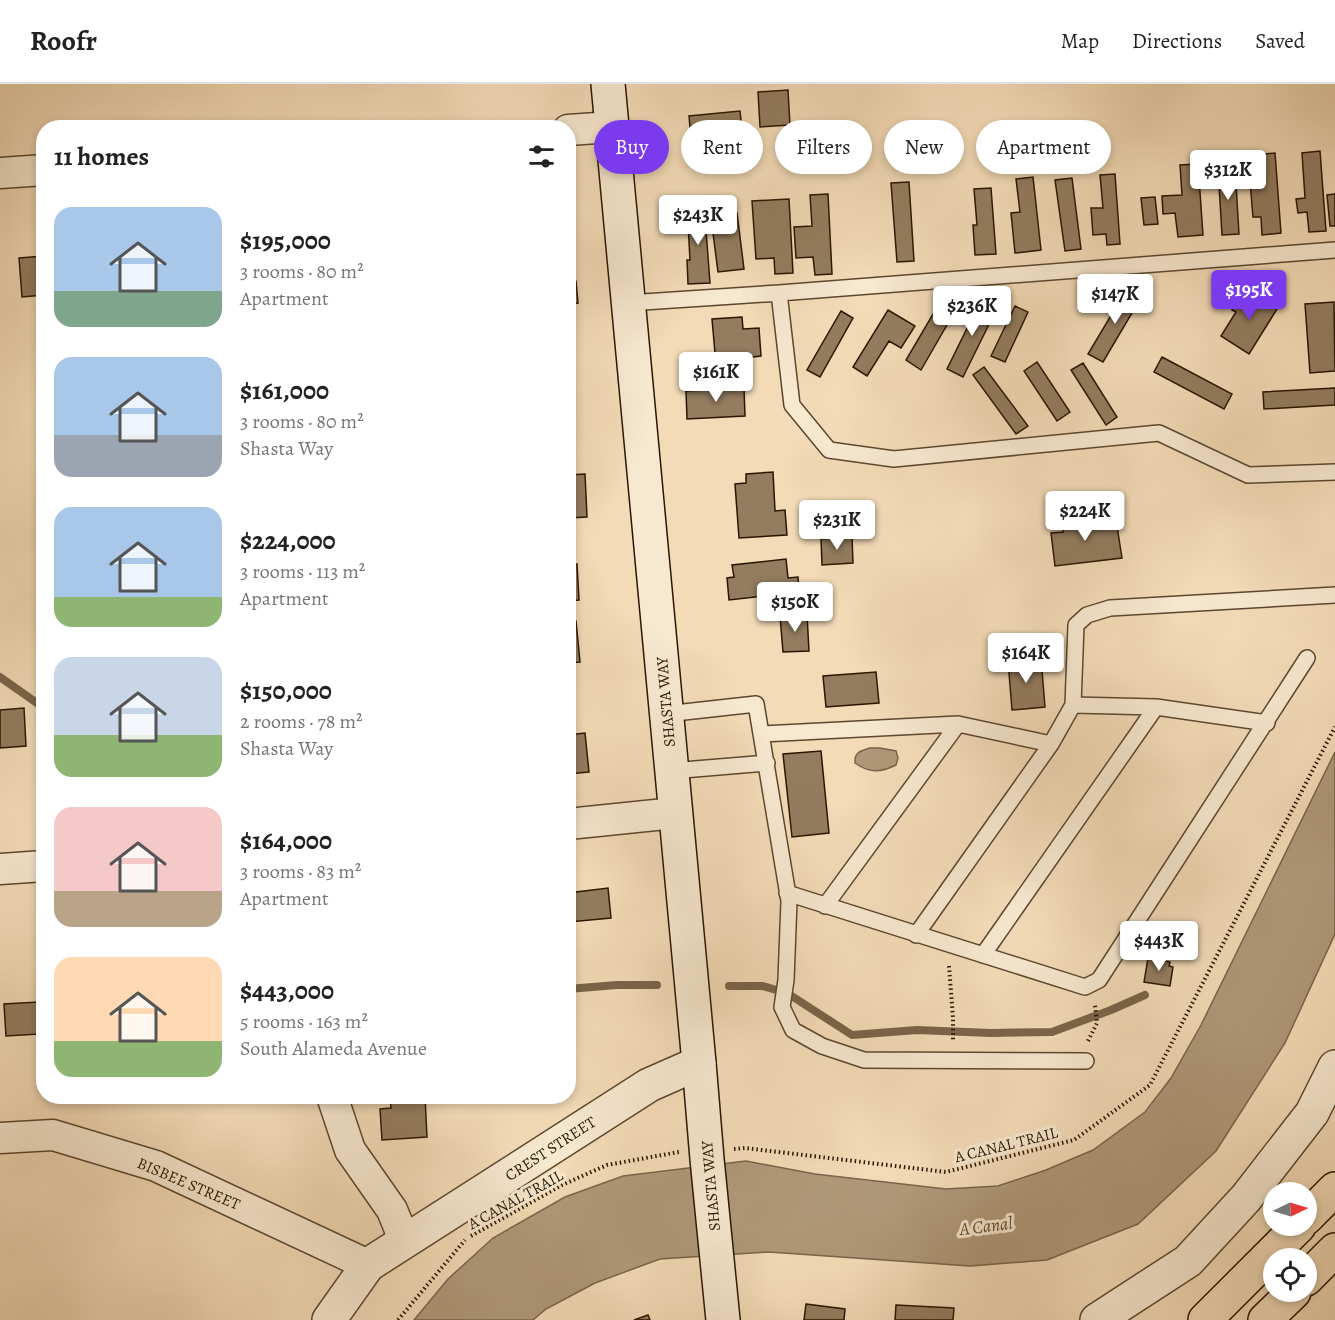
<!DOCTYPE html>
<html lang="en">
<head>
<meta charset="utf-8">
<style>
	:root { --surface:#fff; --page:#f2f2f2; --text:#222; --muted:#767676; --line:#e0e0e0; --accent:#7c3aed }
	body { margin:0; font-family:Alegreya,serif; background:var(--page); color:var(--text); height:100vh; display:flex; flex-direction:column; font-size:22px; white-space:nowrap }
	* { box-sizing:border-box; margin:0 }
	p { font-size:20px; color:var(--muted) }
	.icon { flex:none; width:33px; height:33px; fill:none; stroke:currentColor; stroke-width:2; stroke-linecap:round; stroke-linejoin:round }
	.map { position:relative; flex:1; overflow:hidden }
	.side { position:absolute; left:36px; top:36px; width:540px; height:984px; display:flex; flex-direction:column; background:var(--surface); border-radius:24px; box-shadow:0 3px 9px #0003 }
	.side>* { flex:none }
	.top-card { position:absolute; left:594px; top:36px; width:570px; height:54px; display:flex; gap:12px }
	.needle { width:39px; rotate:85deg }
	.fabs { position:absolute; left:1263px; top:1098px; display:grid; gap:12px }
	.fabs a { display:grid; place-items:center; width:54px; height:54px; border-radius:50%; background:var(--surface); box-shadow:0 3px 9px #0003; font-size:30px }
	.price { position:absolute; translate:-50% -51px; padding:0 14px; border-radius:6px; background:#fff; color:#222; font-size:20px; line-height:39px; filter:drop-shadow(0 2px 3px #0008) }
	.price::after { content:''; position:absolute; left:50%; top:36px; width:18px; height:14px; margin-left:-9px; background:inherit; clip-path:polygon(0 0,100% 0,50% 100%) }
	.price.current { background:var(--accent); color:#fff }
	ul { padding:0; list-style:none }
	li { display:flex; align-items:center; gap:18px; height:150px; padding:0 18px }
	li span { display:grid; place-items:center; flex:none; width:168px; height:120px; border-radius:18px; color:#555 }
	li>.icon { margin-inline-start:auto }
	span .icon { width:72px; height:72px; fill:#fffc; stroke-width:1 }
	li b { font-size:26px }
	h2 { display:flex; justify-content:space-between; align-items:center; height:72px; padding:0 18px; font-size:26px }
	.tag { padding:0 21px; border-radius:27px; background:var(--surface); box-shadow:0 3px 9px #0003; font-size:21px; line-height:54px }
	.tag.current { background:var(--accent); color:#fff }
	header { display:flex; align-items:center; gap:36px; box-sizing:border-box; height:84px; padding:0 30px; background:var(--surface); border-bottom:2px solid var(--line) }
	header strong { font-size:28px }
	nav { display:flex; gap:33px; margin-inline-start:auto; font-size:21px }
	.map>svg:first-child { display:block }
</style>
</head>
<body>
<header>
<strong>Roofr</strong>
<nav><a>Map</a><a>Directions</a><a>Saved</a></nav>
</header>
<div class="map">
<svg width="1335" height="1236" viewBox="0 0 1335 1236">
	<rect width="100%" height="100%" fill="#f3dbb7"/>
	<filter id="stains"><feTurbulence type="fractalNoise" baseFrequency=".00333" numOctaves="4"/><feColorMatrix values="0 0 0 0 .2 0 0 0 0 .09 0 0 0 0 .02 0 0 0 .5 -.17"/></filter>
	<radialGradient id="worn" r=".72"><stop offset=".6" stop-color="#630" stop-opacity="0"/><stop offset="1" stop-color="#630" stop-opacity=".3"/></radialGradient>
	<path fill="#af9879" stroke="#7a6449" stroke-width="1.5" d="M870,664H880L896,667L898,674L896,681C880,689 869,689 855,679C854,668 861,667 870,664Z
		M1335,668V850L1285,959L1216,1067L1138,1140L1047,1176L970,1182L769,1168L660,1175L595,1199L546,1225L533,1236H414L448,1195L493,1154L565,1113L623,1092L746,1077L815,1090L946,1105L998,1102L1046,1086L1093,1066L1145,1028L1171,994L1201,941Z"/>
	<g fill="none" stroke-linecap="round" stroke-linejoin="round">
		<path stroke="#7a6449" stroke-width="8" d="M0,593L44,624
			M729,902H763L787,909L852,951L917,946L991,949L1052,948L1111,926L1145,911
			M568,905L617,901H657"/>
	</g>
	<path fill="#937c5f" stroke="#2a1600" stroke-width="1.5" d="M788,6L790,41L760,43L758,8Z
		M740,27L745,71L693,76L689,32Z
		M1320,67L1326,147L1309,148L1307,128L1298,129L1296,115L1305,114L1302,69Z
		M1275,69L1281,149L1262,151L1261,133H1253L1250,97L1258,96L1256,71Z
		M1198,80L1203,151L1178,153L1175,129L1163,130L1162,112L1182,111L1180,81Z
		M1235,83L1239,150L1222,151L1218,84Z
		M1115,90L1120,160L1107,161L1106,150L1093,151L1091,124H1103L1100,91Z
		M1033,93L1041,166L1015,169L1011,129L1020,128L1016,95Z
		M1072,94L1081,165L1065,167L1055,96Z
		M909,98L914,177L897,178L891,99Z
		M991,104L996,170L975,171L973,141H977L974,105Z
		M828,110L832,190L815,191L813,173L796,174L794,143L812,142L810,111Z
		M1335,110V142H1330L1327,111Z
		M1155,113L1158,140L1144,141L1141,114Z
		M789,115L793,189L775,190L774,174L756,175L752,117Z
		M727,116L729,130L737,129L744,185L718,188L709,118Z
		M704,120L710,199L688,200L687,176H690L687,121Z
		M44,172V211L22,213L19,174Z
		M576,197L578,219L568,220V198Z
		M1128,203L1142,212L1103,278L1088,270Z
		M1246,205L1277,225L1249,270L1221,252L1236,228L1232,226Z
		M982,214L998,222L963,293L947,285Z
		M1334,218L1335,287L1310,289L1305,220Z
		M1015,222L1028,228L1005,278L991,272Z
		M936,225L951,234L921,286L906,276Z
		M888,226L915,242L901,264L889,257L867,292L853,283Z
		M841,227L853,234L820,293L807,286Z
		M742,233L743,245L759,244L761,272L745,274L746,290L717,292L712,235Z
		M1162,273L1232,310L1224,325L1154,288Z
		M1037,278L1070,328L1057,337L1024,287Z
		M1083,279L1117,333L1106,341L1071,286Z
		M984,283L1028,342L1016,350L973,291Z
		M744,304L745,332L687,335L686,307Z
		M1335,304V321L1264,325L1263,308Z
		M773,388L775,427L785,426L787,451L739,454L735,400L746,399V390Z
		M585,390L587,433L568,434V391Z
		M1090,430L1092,445L1117,442L1122,474L1055,482L1051,449L1063,448L1062,433Z
		M852,453L853,479L822,481L821,455Z
		M786,475L788,494L798,493L799,508L729,516L727,494L734,493L732,481Z
		M577,480L579,516L568,517V481Z
		M807,530L809,567L783,568L780,532Z
		M576,537L580,578L568,579V538Z
		M1041,574L1045,623L1012,626L1008,577Z
		M876,588L879,619L826,623L823,592Z
		M24,624L26,662L0,664V626Z
		M585,649L589,688L568,690V651Z
		M821,667L829,749L792,753L783,670Z
		M608,804L611,834L569,838L568,809Z
		M1148,874L1170,878L1169,882L1173,883L1170,902L1144,898Z
		M38,918V936L44,935V966H40L39,950L6,952L4,920Z
		M390,1012H425L427,1053L382,1056L380,1025L391,1024Z
		M483,1012H508V1014L483,1017Z
		M806,1220L845,1225L844,1236H804Z
		M896,1221L954,1224L953,1236H895Z
		M648,1231L650,1236H634Z"/>
	<g fill="none" stroke-linecap="round" stroke-linejoin="round">
		<g stroke="#5c472e" stroke-width="18">
			<path id="service" d="M779,209L792,321L829,366L894,375L1159,349L1248,391L1335,388
				M628,219L779,209L1335,166
				M1073,621L1156,623L1267,639
				M666,630L756,620L789,817L786,896L782,923L793,946L822,962L864,976L1086,977
				M761,650L958,640L1051,660
				M671,687L767,679
				M787,809L1085,903L1099,896L1307,574
				M825,822L958,640
				M916,851L1051,660L1073,621L1076,541L1087,531L1110,524L1335,511
				M983,871L1156,623"/>
		</g>
		<g stroke="#5c472e" stroke-width="33">
			<path id="minor" d="M568,46L612,43
				M0,89L44,86
				M568,740L675,729
				M0,785L44,782
				M332,1012L350,1066L392,1126L405,1158
				M0,1054L53,1051L156,1082L368,1181"/>
		</g>
		<g stroke="#5c472e" stroke-width="36">
			<path id="tertiary" d="M329,1236L368,1181L649,1001L699,979
				M1097,1236L1188,1177L1246,1114L1312,1029L1335,983"/>
		</g>
		<g stroke="#2a1600" stroke-width="36">
			<path id="secondary" d="M608,0L699,979L707,1075L723,1236"/>
		</g>
		<g stroke="#2a1600" stroke-width="36">
			<path id="primary" d="M1306,1134L1335,1105
				M1306,1195L1335,1166
				M1205,1236L1299,1142
				M1265,1236L1294,1208"/>
		</g>
		<path stroke="#2a1600" stroke-width="4" stroke-dasharray="1.5 3" stroke-linecap="butt" d="M949,882L953,934V958
			M1088,957L1097,939L1095,921
			M734,1065L745,1064L946,1088L1074,1056L1150,1001L1335,643
			M471,1152L562,1101L607,1081L679,1068
			M398,1236L465,1156"/>
		<use href="#service" stroke="#f7e8d0" stroke-width="15"/>
		<use href="#minor" stroke="#f7e8d0" stroke-width="30"/>
		<use href="#tertiary" stroke="#f7e8d0" stroke-width="33"/>
		<use href="#secondary" stroke="#f7e8d0" stroke-width="33"/>
		<use href="#primary" stroke="#f3dbb7" stroke-width="33"/>
	</g>
	<g text-anchor="middle" stroke-width="6" stroke-linejoin="round" paint-order="stroke">
		<g font-size="16" fill="#2a1600" stroke="#f7e8d0">
			<text transform="translate(665 618) rotate(-95)" y="6">SHASTA WAY</text>
			<text transform="translate(1006 1060) rotate(-14)" y="6">A CANAL TRAIL</text>
			<text transform="translate(550 1064) rotate(-33)" y="6">CREST STREET</text>
			<text transform="translate(189 1099) rotate(23)" y="6">BISBEE STREET</text>
			<text transform="translate(710 1102) rotate(-95)" y="6">SHASTA WAY</text>
			<text transform="translate(515 1115) rotate(-29)" y="6">A CANAL TRAIL</text>
		</g>
		<g font-size="18" font-style="italic" fill="#5f4a30" stroke="#f7e8d0">
			<text transform="translate(986 1142) rotate(-7)" y="6">A Canal</text>
		</g>
	</g>
	<rect width="100%" height="100%" filter="url(#stains)"/>
	<rect width="100%" height="100%" fill="url(#worn)"/>
</svg>
<div class="fabs">
<a><svg class="needle" viewBox="-14 -14 28 28"><path d="M0-13l5 13h-10z" fill="#e53935"/><path d="M0 13l5-13h-10z" fill="#767676"/></svg></a>
<a><svg class="icon" aria-label="locate" viewBox="0 0 24 24"><circle cx="12" cy="12" r="6"/><path d="M12 2v4M12 18v4M2 12h4M18 12h4"/></svg></a>
</div>
<b class="price" style="left:1228px;top:117px">$312K</b>
<b class="price" style="left:698px;top:162px">$243K</b>
<b class="price current" style="left:1249px;top:237px">$195K</b>
<b class="price" style="left:1115px;top:241px">$147K</b>
<b class="price" style="left:972px;top:253px">$236K</b>
<b class="price" style="left:716px;top:319px">$161K</b>
<b class="price" style="left:1085px;top:458px">$224K</b>
<b class="price" style="left:837px;top:467px">$231K</b>
<b class="price" style="left:795px;top:549px">$150K</b>
<b class="price" style="left:1026px;top:600px">$164K</b>
<b class="price" style="left:1159px;top:888px">$443K</b>
<div class="top-card">
<a class="tag current">Buy</a>
<a class="tag">Rent</a>
<a class="tag">Filters</a>
<a class="tag">New</a>
<a class="tag">Apartment</a>
</div>
<section class="side">
<h2>11 homes<svg class="icon" aria-label="filters" viewBox="0 0 24 24"><path d="M4 7h16M4 17h16"/><circle cx="9" cy="7" r="2"/><circle cx="15" cy="17" r="2"/></svg></h2>
<ul>
<li><span style="background:linear-gradient(#a9c7e8 70%,#7fa58c 0)"><svg class="icon" aria-label="home" viewBox="0 0 24 24"><path d="M3 11l9-7 9 7M6 9v11h12V9"/></svg></span><div><b>$195,000</b><p>3 rooms · 80 m²</p><p>Apartment</p></div></li>
<li><span style="background:linear-gradient(#a9c7e8 65%,#9aa5b1 0)"><svg class="icon" aria-label="home" viewBox="0 0 24 24"><path d="M3 11l9-7 9 7M6 9v11h12V9"/></svg></span><div><b>$161,000</b><p>3 rooms · 80 m²</p><p>Shasta Way</p></div></li>
<li><span style="background:linear-gradient(#a9c7e8 75%,#8fb573 0)"><svg class="icon" aria-label="home" viewBox="0 0 24 24"><path d="M3 11l9-7 9 7M6 9v11h12V9"/></svg></span><div><b>$224,000</b><p>3 rooms · 113 m²</p><p>Apartment</p></div></li>
<li><span style="background:linear-gradient(#c9d6e8 65%,#8fb573 0)"><svg class="icon" aria-label="home" viewBox="0 0 24 24"><path d="M3 11l9-7 9 7M6 9v11h12V9"/></svg></span><div><b>$150,000</b><p>2 rooms · 78 m²</p><p>Shasta Way</p></div></li>
<li><span style="background:linear-gradient(#f6c9c9 70%,#b9a48a 0)"><svg class="icon" aria-label="home" viewBox="0 0 24 24"><path d="M3 11l9-7 9 7M6 9v11h12V9"/></svg></span><div><b>$164,000</b><p>3 rooms · 83 m²</p><p>Apartment</p></div></li>
<li><span style="background:linear-gradient(#ffd9b3 70%,#8fb573 0)"><svg class="icon" aria-label="home" viewBox="0 0 24 24"><path d="M3 11l9-7 9 7M6 9v11h12V9"/></svg></span><div><b>$443,000</b><p>5 rooms · 163 m²</p><p>South Alameda Avenue</p></div></li>
</ul>
</section>
</div>
</body>
</html>
